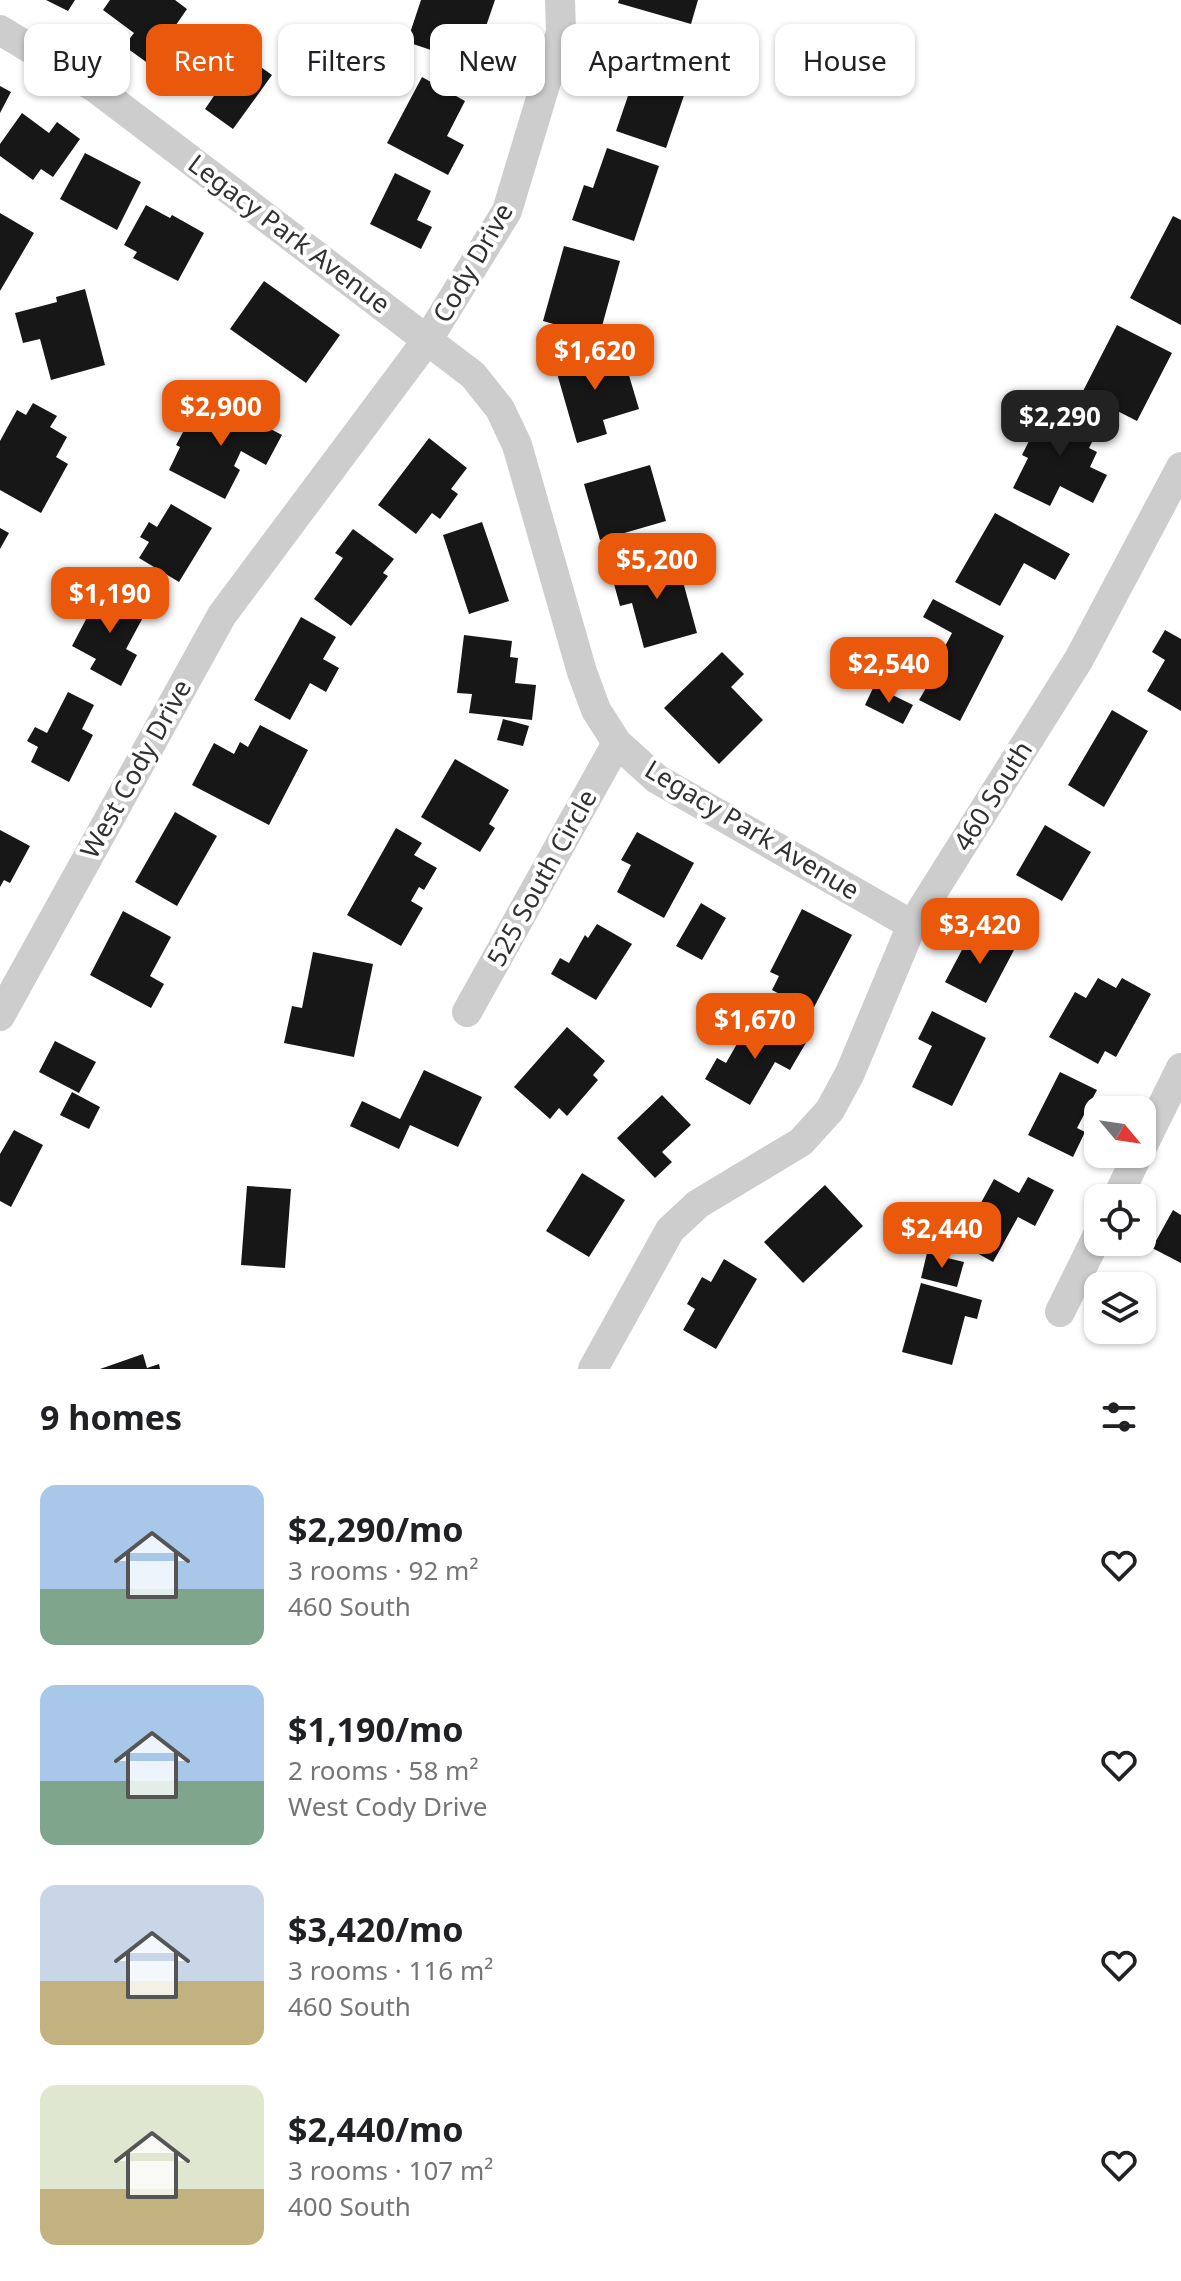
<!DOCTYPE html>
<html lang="en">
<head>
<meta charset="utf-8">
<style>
	:root { --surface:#fff; --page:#f2f2f2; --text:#202124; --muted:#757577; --accent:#ea580c }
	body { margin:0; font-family:"Noto Sans",sans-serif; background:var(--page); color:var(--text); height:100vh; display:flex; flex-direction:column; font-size:30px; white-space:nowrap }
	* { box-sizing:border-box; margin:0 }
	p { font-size:26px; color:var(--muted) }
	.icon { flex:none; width:44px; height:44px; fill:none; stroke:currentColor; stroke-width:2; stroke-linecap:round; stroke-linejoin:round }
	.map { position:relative; height:1369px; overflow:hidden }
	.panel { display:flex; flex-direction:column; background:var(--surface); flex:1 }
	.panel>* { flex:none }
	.top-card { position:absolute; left:24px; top:24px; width:1134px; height:72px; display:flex; gap:16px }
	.needle { width:52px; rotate:119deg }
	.buttons { position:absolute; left:1084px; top:1096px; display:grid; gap:16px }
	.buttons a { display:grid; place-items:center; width:72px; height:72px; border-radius:16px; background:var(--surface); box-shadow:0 2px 6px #0004; font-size:40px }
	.price { position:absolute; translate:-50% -68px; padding:0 18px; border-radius:16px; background:var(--accent); color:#fff; font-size:26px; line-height:52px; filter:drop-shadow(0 2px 4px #0008) }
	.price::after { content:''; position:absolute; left:50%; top:48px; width:24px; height:18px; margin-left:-12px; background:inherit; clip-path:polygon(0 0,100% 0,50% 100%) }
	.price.on { background:#222; color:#fff }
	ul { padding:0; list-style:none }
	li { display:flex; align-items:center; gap:24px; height:200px; padding:0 40px }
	li span { display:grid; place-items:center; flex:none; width:224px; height:160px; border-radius:16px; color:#555 }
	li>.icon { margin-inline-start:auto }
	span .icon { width:96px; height:96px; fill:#fffc; stroke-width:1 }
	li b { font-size:34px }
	h2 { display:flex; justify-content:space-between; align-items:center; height:96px; padding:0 40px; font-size:34px }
	.tag { padding:0 28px; border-radius:16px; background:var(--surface); box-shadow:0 2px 6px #0004; font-size:28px; line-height:72px }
	.tag.on { background:var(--accent); color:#fff }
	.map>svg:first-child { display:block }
</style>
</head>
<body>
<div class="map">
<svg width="1181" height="1369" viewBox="0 0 1181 1369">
	<rect width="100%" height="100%" fill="#fff"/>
	<path fill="#171717" d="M46,0H75L68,11Z
		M110,0H175L187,9L149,64L124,46L134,33L103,10Z
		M421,0H495L473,64L407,42Z
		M619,0H698L691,24L618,3Z
		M214,34L272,75L233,129L205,109L216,93L187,72Z
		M616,54L690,78L666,148L616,131L631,87L607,80Z
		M422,77L465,101L447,136L464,145L448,175L387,143Z
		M0,86L11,92L0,113Z
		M22,113L49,133L57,122L80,139L53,177L41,169L33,180L0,156V144Z
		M607,148L659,166L634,241L572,220L584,185L593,188Z
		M85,153L141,182L117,230L60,199Z
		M395,173L431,191L417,220L432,227L421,249L370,224Z
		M146,205L170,218L172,215L204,233L178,281L133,258L137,252L124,245Z
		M0,213L34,233L0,291Z
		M1173,216L1181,220V325L1130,298Z
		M564,246L620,261L599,337L543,321Z
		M264,281L340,335L306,383L230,329Z
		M85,289L105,365L51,380L40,339L23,343L15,313L57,302L56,297Z
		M1117,325L1172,353L1137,421L1082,393Z
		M605,347L611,366L625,362L639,409L603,420L607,434L577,443L554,363Z
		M33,403L57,416L50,427L67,437L56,457L68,464L41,513L0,490V441L17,410L26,415Z
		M1048,403L1099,428L1089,448L1097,452L1090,467L1107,475L1093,503L1060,486L1050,506L1013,488L1028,458L1022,455Z
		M209,405L231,417L234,410L282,435L266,465L241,451L234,466L240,470L225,499L169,470L180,447L176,445L195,410L204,415Z
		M429,438L467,468L451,489L458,494L440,519L432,513L416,534L378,505Z
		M650,465L666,521L600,540L584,484Z
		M171,504L212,528L179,582L139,558L149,542L140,537L149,522L157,527Z
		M995,513L1070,554L1055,580L1024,563L1000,606L955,582Z
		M482,522L509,601L469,614L443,535Z
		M0,528L9,533L0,549Z
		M353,529L394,559L383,573L388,576L351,626L314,599L343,558L335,553Z
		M676,556L697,633L644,648L632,603L620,606L611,573Z
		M103,587L147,610L126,649L137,655L121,686L90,669L96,659L72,646Z
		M933,599L1004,636L960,721L919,700L926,688L910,679L921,658L935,665L952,633L923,617Z
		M301,617L336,637L323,659L339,668L326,692L310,683L290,720L254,700Z
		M1165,630L1181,639V711L1147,691L1165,660L1152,652Z
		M464,635L512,641L510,657L518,658L515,683L536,685L532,720L469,713L472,694L457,693Z
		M722,652L744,674L731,687L763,720L719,764L664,708Z
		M874,686L913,705L903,724L865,705Z
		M68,692L94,705L82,729L93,735L69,782L31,762L38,747L27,741L35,727L47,733Z
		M1112,710L1148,731L1104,807L1068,785Z
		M503,719L529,726L523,746L497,740Z
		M260,725L308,750L269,825L192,785L214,743L234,754L240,742L248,747Z
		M455,759L509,790L489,824L495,828L480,852L421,817Z
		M175,812L217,836L177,906L135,882Z
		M1045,825L1091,852L1062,901L1016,875Z
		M396,828L422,843L414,855L437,868L424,890L419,887L411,901L423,908L401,946L347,915Z
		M0,830L30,846L10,883L4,880L0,887Z
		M637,832L694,863L664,918L617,892L631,865L621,860Z
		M997,900L1028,916L1015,942L984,925Z
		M701,903L726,918L702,960L676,946Z
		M802,909L852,935L812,1011L772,990L779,976L770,972Z
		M123,911L171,937L150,976L164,984L151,1008L90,975Z
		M597,924L632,944L596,1000L551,974L560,958L569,963L585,935L588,938Z
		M973,929L1014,950L986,1003L945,982Z
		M313,952L373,964L354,1057L284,1043L292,1006L302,1008Z
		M1098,978L1116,988L1122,978L1151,994L1116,1057L1105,1051L1098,1064L1049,1037L1075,992L1086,998Z
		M932,1011L986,1038L952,1106L912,1087L932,1046L918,1039Z
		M749,1023L775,1038L781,1027L807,1041L790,1070L775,1062L750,1105L705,1079L717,1058L726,1063Z
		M567,1027L605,1061L593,1075L598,1080L567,1116L559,1108L550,1119L514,1087Z
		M55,1041L96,1062L79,1093L39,1072Z
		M424,1070L482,1097L458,1147L410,1125L399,1149L350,1126L362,1101L400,1119Z
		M1060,1072L1097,1090L1077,1128L1085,1132L1073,1157L1028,1135Z
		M72,1092L100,1107L89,1129L60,1115Z
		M662,1095L691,1125L662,1152L672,1162L655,1178L617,1138Z
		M14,1130L43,1145L11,1207L0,1201V1154Z
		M582,1173L625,1200L589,1257L546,1231Z
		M1028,1177L1054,1190L1035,1226L1018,1217L993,1262L959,1243L994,1179L1019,1193Z
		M825,1185L863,1226L803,1283L764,1242Z
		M247,1186L291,1189L285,1268L241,1265Z
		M1173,1210L1181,1215V1263L1152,1248Z
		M927,1253L964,1262L957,1287L921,1278Z
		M724,1259L757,1279L716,1349L683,1330L695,1309L687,1304L702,1277L711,1282Z
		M921,1283L982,1300L977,1319L965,1316L952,1365L902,1352Z
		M143,1354L147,1368L159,1364L160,1369H100Z"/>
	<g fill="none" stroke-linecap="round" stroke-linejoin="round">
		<path stroke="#cdcdcd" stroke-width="30" d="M0,30L97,89L473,375L500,409L517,445L582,672L596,710L617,743L657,779L912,925
			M467,1012L617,743
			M0,1016L222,615L428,339L507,211L561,32L560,0
			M1142,1147L1181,1068
			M1117,1198L1138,1154
			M1060,1312L1098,1235
			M593,1369L670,1230L698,1204L801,1142L830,1110L850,1073L912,925L1079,659L1181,467"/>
	</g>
	<g text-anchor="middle" stroke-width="8" stroke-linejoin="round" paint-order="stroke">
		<g font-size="26" fill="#303030" stroke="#fff">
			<text transform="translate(289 234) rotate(37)" y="9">Legacy Park Avenue</text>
			<text transform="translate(473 263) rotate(-60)" y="9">Cody Drive</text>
			<text transform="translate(136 769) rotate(-61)" y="9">West Cody Drive</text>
			<text transform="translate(993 796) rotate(-58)" y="9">460 South</text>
			<text transform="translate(752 830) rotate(31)" y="9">Legacy Park Avenue</text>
			<text transform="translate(542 878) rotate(-61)" y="9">525 South Circle</text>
		</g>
	</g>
</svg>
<div class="buttons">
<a><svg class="needle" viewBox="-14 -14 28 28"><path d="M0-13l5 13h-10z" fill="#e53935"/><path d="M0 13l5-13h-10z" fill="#757577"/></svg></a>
<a><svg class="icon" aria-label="locate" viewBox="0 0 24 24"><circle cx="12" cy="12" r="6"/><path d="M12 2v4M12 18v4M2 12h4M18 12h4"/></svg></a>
<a><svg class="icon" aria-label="layers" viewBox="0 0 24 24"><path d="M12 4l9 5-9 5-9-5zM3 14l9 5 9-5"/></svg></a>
</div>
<b class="price" style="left:595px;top:392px">$1,620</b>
<b class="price" style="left:221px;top:448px">$2,900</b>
<b class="price on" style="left:1060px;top:458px">$2,290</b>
<b class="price" style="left:657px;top:601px">$5,200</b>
<b class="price" style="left:110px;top:635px">$1,190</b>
<b class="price" style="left:889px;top:705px">$2,540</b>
<b class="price" style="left:980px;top:966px">$3,420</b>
<b class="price" style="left:755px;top:1061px">$1,670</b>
<b class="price" style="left:942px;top:1270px">$2,440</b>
<div class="top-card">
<a class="tag">Buy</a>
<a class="tag on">Rent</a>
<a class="tag">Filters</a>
<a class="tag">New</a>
<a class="tag">Apartment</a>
<a class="tag">House</a>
</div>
</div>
<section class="panel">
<h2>9 homes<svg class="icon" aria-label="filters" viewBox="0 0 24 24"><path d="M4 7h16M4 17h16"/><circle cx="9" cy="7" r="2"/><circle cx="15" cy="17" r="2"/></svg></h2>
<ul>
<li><span style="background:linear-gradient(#a9c7e8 65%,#7fa58c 0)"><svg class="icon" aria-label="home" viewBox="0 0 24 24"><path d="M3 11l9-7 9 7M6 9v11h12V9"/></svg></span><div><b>$2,290/mo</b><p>3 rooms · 92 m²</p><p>460 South</p></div><svg class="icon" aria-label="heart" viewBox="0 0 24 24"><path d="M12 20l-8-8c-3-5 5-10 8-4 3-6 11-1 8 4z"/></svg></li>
<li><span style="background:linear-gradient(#a9c7e8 60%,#7fa58c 0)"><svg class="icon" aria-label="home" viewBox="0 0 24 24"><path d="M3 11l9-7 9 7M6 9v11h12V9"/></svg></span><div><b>$1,190/mo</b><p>2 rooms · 58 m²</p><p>West Cody Drive</p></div><svg class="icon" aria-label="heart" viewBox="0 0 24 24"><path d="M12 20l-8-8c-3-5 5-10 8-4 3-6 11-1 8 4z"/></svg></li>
<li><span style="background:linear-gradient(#c9d6e8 60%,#c2b280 0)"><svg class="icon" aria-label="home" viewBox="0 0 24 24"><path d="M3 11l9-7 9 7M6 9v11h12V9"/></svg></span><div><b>$3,420/mo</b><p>3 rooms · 116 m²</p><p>460 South</p></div><svg class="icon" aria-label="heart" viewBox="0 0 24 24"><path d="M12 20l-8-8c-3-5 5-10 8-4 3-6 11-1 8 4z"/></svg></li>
<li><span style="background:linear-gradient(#dfe7d0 65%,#c2b280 0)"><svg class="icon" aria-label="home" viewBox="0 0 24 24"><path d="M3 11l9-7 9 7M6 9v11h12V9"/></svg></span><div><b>$2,440/mo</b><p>3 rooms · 107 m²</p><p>400 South</p></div><svg class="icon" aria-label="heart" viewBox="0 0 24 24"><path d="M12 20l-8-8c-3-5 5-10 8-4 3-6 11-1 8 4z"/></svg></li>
</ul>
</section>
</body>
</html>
